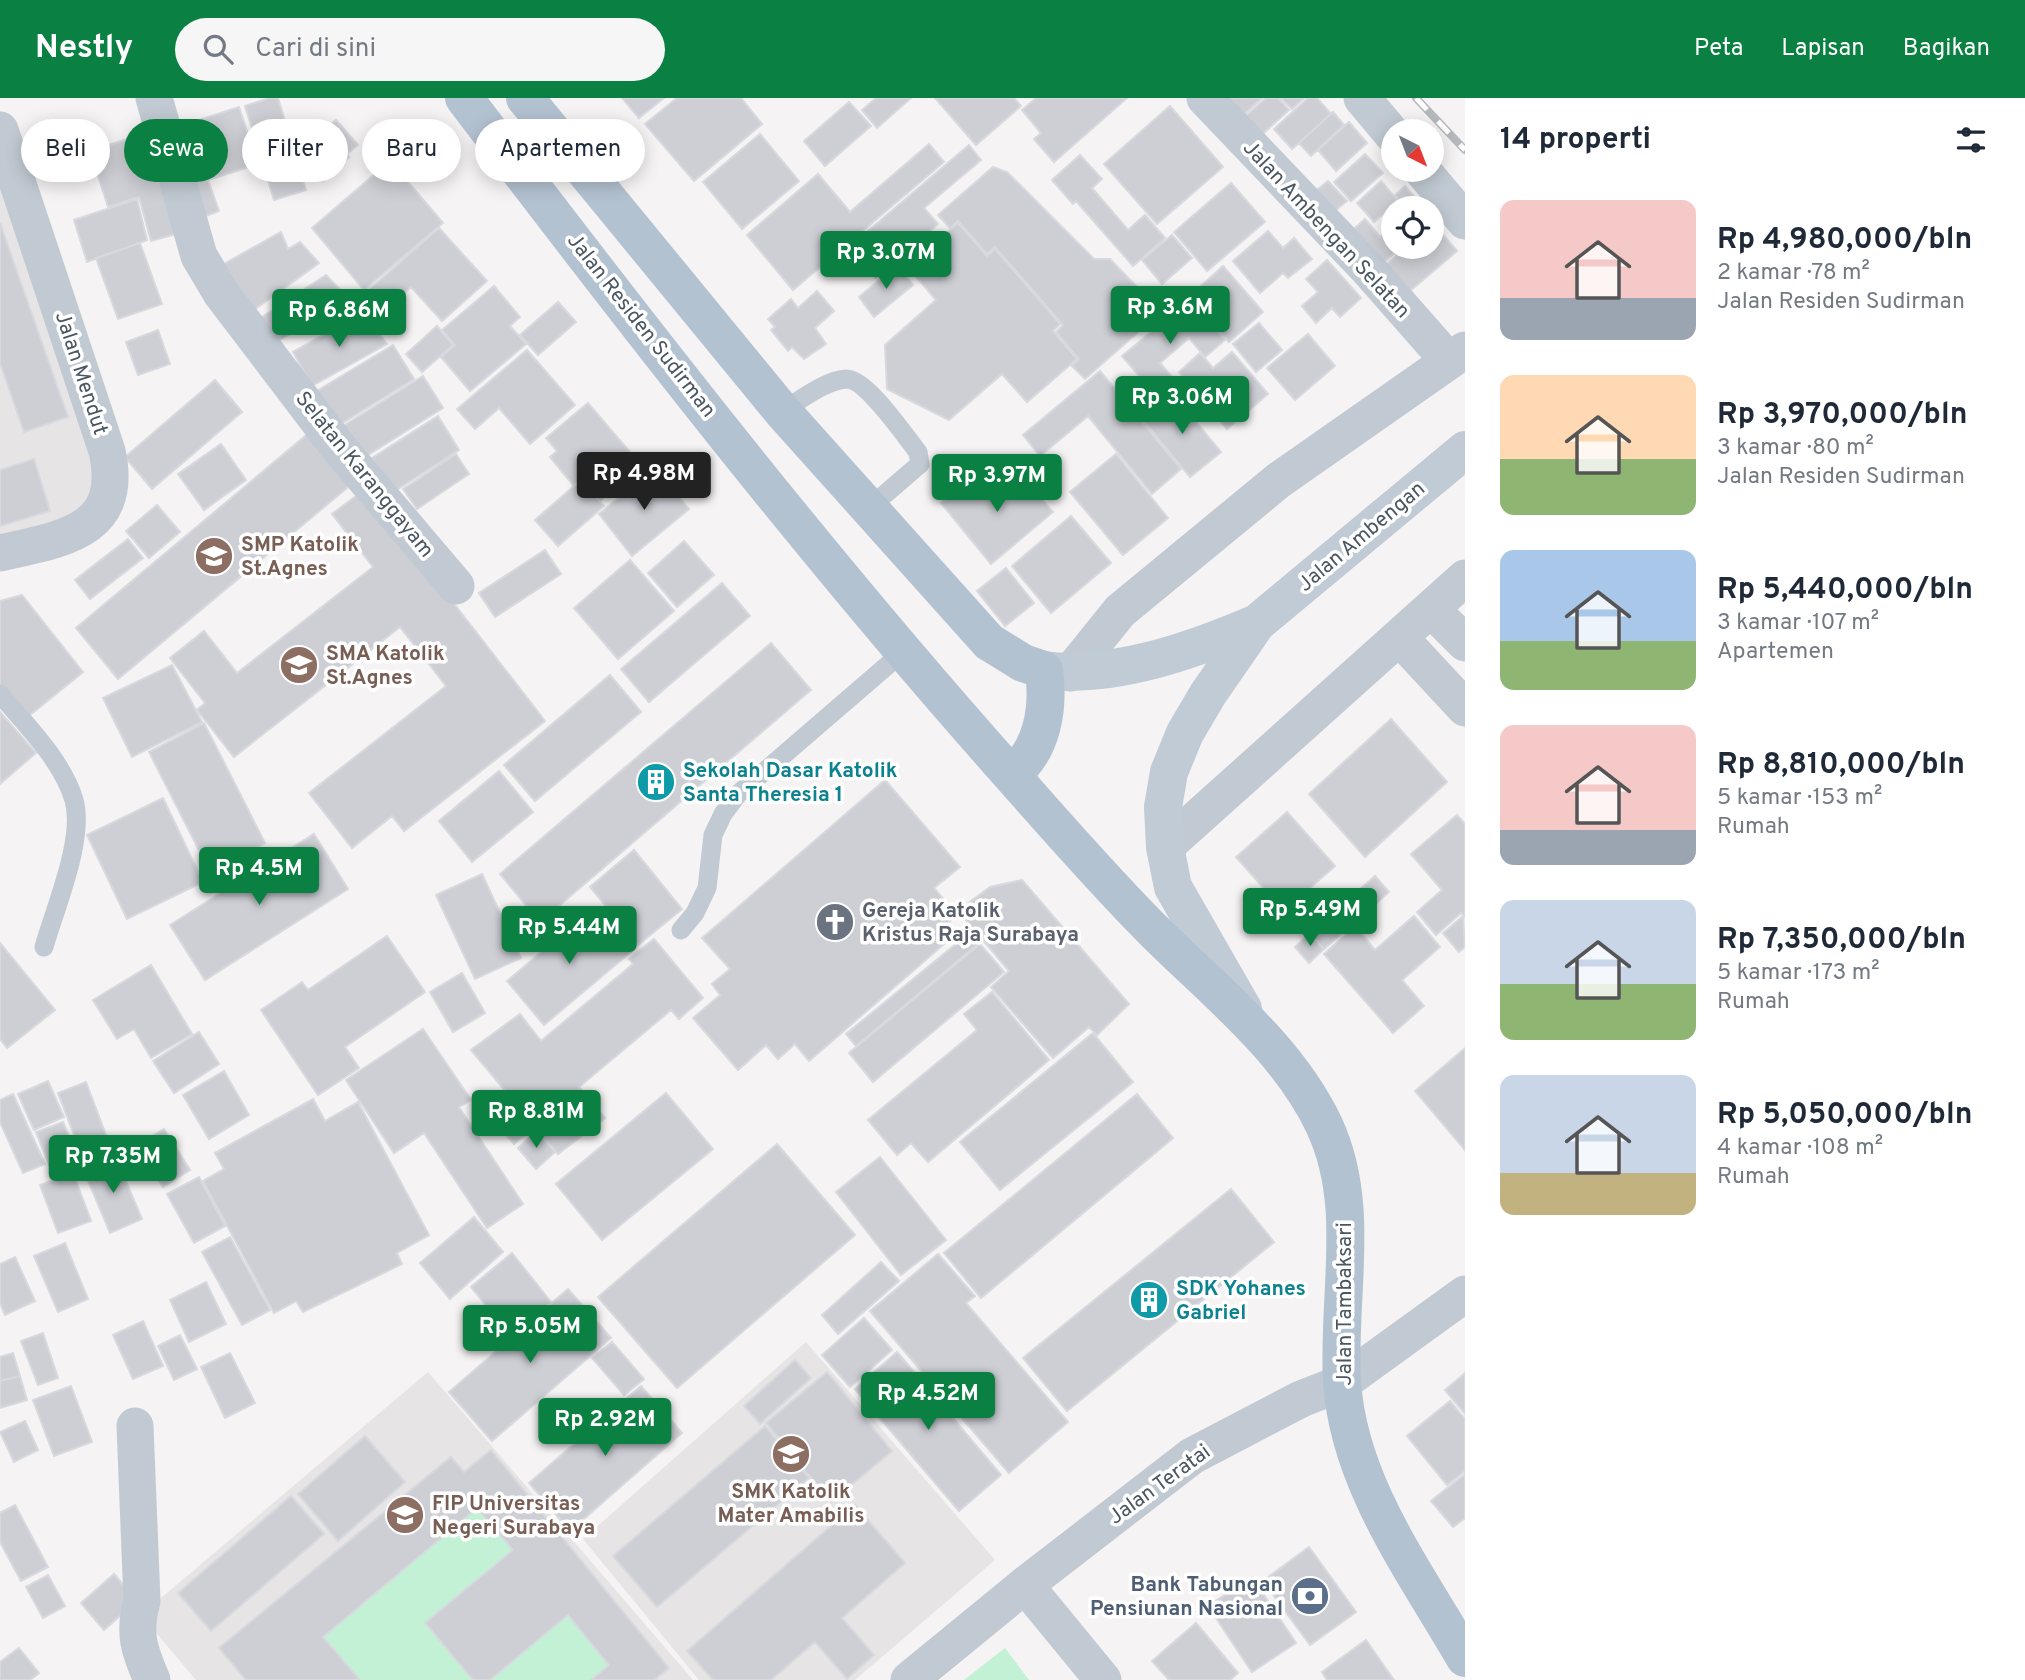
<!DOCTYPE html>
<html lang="id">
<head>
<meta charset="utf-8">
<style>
	:root { --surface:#fff; --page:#f6f6f7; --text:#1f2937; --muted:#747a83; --accent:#0b8043 }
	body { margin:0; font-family:Overpass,sans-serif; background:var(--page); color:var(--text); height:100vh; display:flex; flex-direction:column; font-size:26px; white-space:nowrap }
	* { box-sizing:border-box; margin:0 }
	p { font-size:23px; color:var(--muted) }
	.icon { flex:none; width:38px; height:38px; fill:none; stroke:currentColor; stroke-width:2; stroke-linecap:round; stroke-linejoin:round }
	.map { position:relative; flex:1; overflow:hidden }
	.sheet { display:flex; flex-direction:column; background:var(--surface); width:560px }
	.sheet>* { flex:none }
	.banner { position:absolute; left:21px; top:21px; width:665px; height:63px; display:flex; gap:14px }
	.needle { width:46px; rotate:138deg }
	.controls { position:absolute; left:1381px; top:21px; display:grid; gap:14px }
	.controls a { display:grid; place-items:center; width:63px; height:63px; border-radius:50%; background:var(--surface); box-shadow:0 4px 18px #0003; font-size:35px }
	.price { position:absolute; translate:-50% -60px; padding:0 16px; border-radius:7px; background:var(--accent); color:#fff; font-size:23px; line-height:46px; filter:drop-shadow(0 2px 4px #0008) }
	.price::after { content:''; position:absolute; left:50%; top:42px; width:21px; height:16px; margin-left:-10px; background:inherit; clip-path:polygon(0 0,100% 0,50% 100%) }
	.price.on { background:#222; color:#fff }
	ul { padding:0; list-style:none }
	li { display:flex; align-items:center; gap:21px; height:175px; padding:0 35px }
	li span { display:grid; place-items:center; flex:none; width:196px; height:140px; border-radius:14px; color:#555 }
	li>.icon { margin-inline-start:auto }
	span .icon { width:84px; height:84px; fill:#fffc; stroke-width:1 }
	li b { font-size:30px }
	h2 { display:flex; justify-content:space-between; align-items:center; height:84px; padding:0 35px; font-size:30px }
	.chip { padding:0 24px; border-radius:32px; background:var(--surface); box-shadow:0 4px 18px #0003; font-size:24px; line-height:63px }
	.chip.on { background:var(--accent); color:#fff }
	header { display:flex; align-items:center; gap:42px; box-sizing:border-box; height:98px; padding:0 35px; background:var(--accent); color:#fff }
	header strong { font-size:33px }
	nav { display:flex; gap:38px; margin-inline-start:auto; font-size:24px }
	.search { width:490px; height:63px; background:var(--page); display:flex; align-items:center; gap:18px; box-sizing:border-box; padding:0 24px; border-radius:38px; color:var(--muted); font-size:26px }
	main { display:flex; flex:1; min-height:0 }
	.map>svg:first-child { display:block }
</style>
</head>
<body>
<header>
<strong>Nestly</strong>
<div class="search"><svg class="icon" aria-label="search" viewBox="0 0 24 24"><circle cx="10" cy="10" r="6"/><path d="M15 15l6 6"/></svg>Cari di sini</div>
<nav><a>Peta</a><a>Lapisan</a><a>Bagikan</a></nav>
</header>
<main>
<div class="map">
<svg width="1465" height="1582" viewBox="0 0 1465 1582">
	<rect width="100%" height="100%" fill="#f5f3f3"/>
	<path fill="#e6e4e5" d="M0,84L99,386L82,415L0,441Z
		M806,1244L995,1462L855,1582H699L583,1441Z
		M428,1274L465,1317L693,1582H196L141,1517Z"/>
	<path fill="#c3f1d5" d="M477,1410L513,1452L426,1525L473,1582H360L323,1539Z
		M568,1517L609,1567L591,1582H490Z
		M1005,1550L1029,1582H964Z"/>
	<path fill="#cdcfd5" stroke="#d7d9de" stroke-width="2" d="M270,0H278L306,92L274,102L245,8Z
		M622,0H664L639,20Z
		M677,0H741L762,26L694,83L645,26Z
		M876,0H911L877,30L862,12Z
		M935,0H1014L1021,8L976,47Z
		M1036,0H1127L1054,64L1034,41L1041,35L1022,12Z
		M1222,0H1262L1240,20Z
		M1266,0H1278L1289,12L1258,40L1242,21Z
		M1281,0H1304L1292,11Z
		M1308,0H1317L1331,16L1292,51L1274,31Z
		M849,4L871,28L825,68L804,43Z
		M1170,8L1223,69L1157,126L1104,66Z
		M239,9L258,66L208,82L219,113L196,122L181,69L193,65L181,28Z
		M1333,14L1344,27L1311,58L1299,45Z
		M336,22L358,47L347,56L349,59L323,83L299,54Z
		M1349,24L1367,45L1336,73L1318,52Z
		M760,36L799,83L742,131L703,84Z
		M137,38L150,83L170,77L186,133L151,143L139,99L108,109L90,53Z
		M929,46L944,64L793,192L747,137L818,76L850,114Z
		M969,47L981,62L924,110L938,126L876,180L849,149Z
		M1365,56L1383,75L1351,103L1334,84Z
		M1080,57L1102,81L1092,90L1128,132L1145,117L1165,140L1133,168L1076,103L1073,106L1052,82Z
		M390,63L443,125L364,192L312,130Z
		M993,69L1007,74L1094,161H1110L1161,214L1085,281L1072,268L1079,261L1056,234L1063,227L995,149L987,156L958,123L950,130L938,117Z
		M1328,83L1347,103L1331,116L1313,95Z
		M1381,83L1398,103L1374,124L1357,105Z
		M1231,85L1265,124L1207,173L1174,134Z
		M1405,88L1424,110H1406L1395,97Z
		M137,101L147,142L87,164L74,122Z
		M1365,121L1380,139L1393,128V149H1402L1377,170L1348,136Z
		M0,125L68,319L24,334L0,265Z
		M958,125L987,158L995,151L1060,226L1053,233L1077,261L1027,304L1002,276L949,322L887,291L885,247L936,202L908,169Z
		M1433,125L1457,153L1404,198L1381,171L1406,149H1432Z
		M439,130L487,183L442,223L411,189L374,221L357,202Z
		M1268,133L1283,150L1294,140L1312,161L1288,180L1283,175L1260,195L1233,163Z
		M281,134L288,151L300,144L319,165L255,211L222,167Z
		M1172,137L1192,160L1162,186L1142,162Z
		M140,145L162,206L118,221L96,160Z
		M1327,162L1361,200L1340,219L1332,210L1316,225L1302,208L1318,194L1306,181Z
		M897,167L913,187L874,219L859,199Z
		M1223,168L1263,214L1229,244L1190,198Z
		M326,177L348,200L272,247L256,223Z
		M494,188L520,219L510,228L526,246L470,293L441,259L455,247L442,232Z
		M817,193L834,213L815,230L826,246L804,261L792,249L788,253L771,232L775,229L768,221L791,201L798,210Z
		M558,204L576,224L538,257L520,237Z
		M1182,208L1197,226L1206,219L1225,242L1205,259L1189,240L1160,265L1173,280L1154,295L1122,258Z
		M362,215L387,246L312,288L293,254Z
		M1259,225L1282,252L1256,274L1233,246Z
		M437,228L453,247L422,274L406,256Z
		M158,232L170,266L138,277L126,244Z
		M1308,236L1335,268L1295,302L1267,270Z
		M393,247L414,281L336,329L315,294Z
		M527,252L575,307L530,346L499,310L475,331L457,311Z
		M1232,254L1268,296L1227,331L1179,274L1200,255L1213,270Z
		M1100,273L1181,371L1152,396L1088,318L1040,358L1023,337Z
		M423,278L443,310L363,360L343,328Z
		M215,282L242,314L152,391L125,359Z
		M1173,296L1221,354L1190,379L1142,321Z
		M588,305L641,367L600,403L582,381L573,387L550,359L557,353L546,340Z
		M438,318L459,352L393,394L372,360Z
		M310,334L353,385L118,581L76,530Z
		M221,346L246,382L204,412L178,376Z
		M456,356L469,376L417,411L403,391Z
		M1116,356L1168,420L1123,457L1070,394Z
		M34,361L50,413L0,428V372Z
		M655,370L689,411L632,458L599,416Z
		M1016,371L1053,414L991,466L941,405L970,381L984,398Z
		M581,382L604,408L558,448L535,422Z
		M368,389L435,481L545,623L404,733L392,718L352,750L309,695L446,588L400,529L234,659L197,612L205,605L170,560L204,533L237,575L373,469L332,416Z
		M157,407L180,434L149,460L126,433Z
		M1071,418L1111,465L1051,515L1012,468Z
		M128,441L143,460L90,501L75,482Z
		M684,443L714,477L677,509L648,475Z
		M545,452L561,476L495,519L479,495Z
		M630,462L674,513L618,561L574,510Z
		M1006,470L1034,505L1005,528L977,493Z
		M722,485L750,518L649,604L621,571Z
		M22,497L83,574L25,621L0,590V503Z
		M771,545L811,592L540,824L500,776Z
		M172,567L202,624L132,659L103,600Z
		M610,577L641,614L535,703L504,667Z
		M0,614L36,655L0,686Z
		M0,614L36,655L0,686Z
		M1391,621L1447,684L1365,759L1309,696Z
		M204,625L265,745L210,774L149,654Z
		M499,673L533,714L472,764L439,723Z
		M885,682L960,769L934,790L957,817L941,831L950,841L809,963L795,946L778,961L766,947L738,972L693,920L720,897L712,886L730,871L702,840Z
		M163,700L203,784L127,821L87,737Z
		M1287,714L1335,768L1284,813L1236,759Z
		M1457,717L1465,726V819L1461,815L1436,837L1417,814L1442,792L1411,756Z
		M314,736L348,791L205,882L170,827Z
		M634,752L682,811L638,847L590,789Z
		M482,776L521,860L475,881L436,797Z
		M1375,778L1389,794L1346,832L1332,816Z
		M1022,782L1129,906L1097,937L1089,929L1053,960L991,889L1009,873L983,842L856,948L846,936L973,832L959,812L990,789Z
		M594,810L631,854L544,927L507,883Z
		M1332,816L1346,832L1324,851L1310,835Z
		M1414,818L1440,849L1402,882L1424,908L1393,935L1324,856L1355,828L1375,852Z
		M1463,818L1465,849L1459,854L1443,835Z
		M1310,835L1324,851L1309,865L1295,849Z
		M387,838L425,894L345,949L359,970L318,997L261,912L302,884L308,892Z
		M654,841L703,900L679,921L671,912L579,989L605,1020L558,1056L471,952L520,916L541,943L633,866L629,861Z
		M0,845L55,912L7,950L0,941Z
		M980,846L1004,874L873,984L849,955Z
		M151,867L192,936L151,960L134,931L117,941L93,902Z
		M462,875L485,915L453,934L430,894Z
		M992,894L1049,962L928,1064L911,1045L897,1057L868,1022L977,932L964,916Z
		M423,931L471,1002L459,1009L523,1106L487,1130L424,1035L394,1055L346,982Z
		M199,934L219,966L174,995L153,963Z
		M1093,935L1133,984L1000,1092L960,1044Z
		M1465,950V1052L1415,993Z
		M224,973L249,1017L209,1041L183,997Z
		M48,983L64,1019L34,1032L18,996Z
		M86,984L109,1045L81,1055L58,995Z
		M666,995L713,1051L602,1142L556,1086Z
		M13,996L45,1066L23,1075L0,1024V1002Z
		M1137,996L1173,1040L981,1200L944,1155Z
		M509,999L534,1029L514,1046L488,1016Z
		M313,1001L325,1023L358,1004L429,1137L397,1155L402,1166L303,1214L296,1203L274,1215L203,1083L224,1071L215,1055Z
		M63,1024L78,1061L51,1072L36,1034Z
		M164,1031L190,1072L163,1089L137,1048Z
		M537,1033L555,1054L536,1071L518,1050Z
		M777,1046L855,1137L677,1290L598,1199Z
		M880,1059L946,1142L901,1177L836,1094Z
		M116,1060L142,1121L110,1135L84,1073Z
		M73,1075L91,1123L58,1135L40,1087Z
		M199,1079L225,1128L194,1145L167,1096Z
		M1231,1091L1274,1144L1067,1313L1023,1260Z
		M474,1119L503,1154L450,1201L420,1165Z
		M230,1139L270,1212L242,1227L202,1154Z
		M65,1145L88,1201L58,1214L34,1158Z
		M512,1155L551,1204L510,1237L471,1189Z
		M938,1156L975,1198L966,1205L1068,1324L1009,1375L870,1213Z
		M15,1159L35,1203L5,1217L0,1205V1166Z
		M881,1164L899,1183L838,1236L822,1217Z
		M206,1184L226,1226L189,1244L170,1202Z
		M568,1191L611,1240L492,1343L449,1294Z
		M864,1220L892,1252L850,1289L822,1257Z
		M143,1223L163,1268L133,1281L113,1237Z
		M43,1235L58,1280L38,1287L21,1243Z
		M180,1237L197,1271L174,1282L158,1248Z
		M612,1244L644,1281L624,1297L592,1260Z
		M897,1254L1001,1377L959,1413L855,1291Z
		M13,1255L20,1278L0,1283V1259Z
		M230,1255L255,1305L225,1320L201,1269Z
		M795,1262L811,1280L760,1326L744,1308Z
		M827,1274L892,1353L831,1404L766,1325Z
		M1465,1275V1316L1445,1292Z
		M20,1278L27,1302L0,1310V1283Z
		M71,1288L92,1344L54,1358L33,1302Z
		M641,1288L682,1335L570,1433L529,1385Z
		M1450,1303L1465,1321V1373L1447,1387L1407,1338Z
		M25,1323L38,1352L14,1364L0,1334Z
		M765,1328L809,1380L657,1509L613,1458Z
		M365,1338L405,1384L338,1443L298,1396Z
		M491,1352L669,1570L654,1582H591L609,1567L568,1517L490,1582H473L425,1525L513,1452L477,1410L323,1539L360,1582H246L219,1550L451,1359L464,1374Z
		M1465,1376V1420L1453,1429L1431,1403Z
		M291,1398L324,1436L211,1533L178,1495Z
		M15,1407L48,1469L21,1483L0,1444V1415Z
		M855,1407L905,1465L842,1520L874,1557L847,1581L815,1544L771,1582H713L687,1553Z
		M1309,1449L1356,1514L1310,1547L1263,1483Z
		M114,1476L137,1503L104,1532L81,1505Z
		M48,1477L65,1508L43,1520L26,1489Z
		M1252,1479L1296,1545L1252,1574L1208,1508Z
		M1196,1525L1238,1575L1230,1582H1169L1152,1563Z
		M1366,1542L1394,1582H1327L1322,1574Z
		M19,1550L39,1575L30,1582H0V1564Z"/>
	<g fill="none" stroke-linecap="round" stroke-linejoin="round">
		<path stroke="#c1cad2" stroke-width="19" d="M782,313C801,302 824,283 846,281C866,280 905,338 918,354L920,366L869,410
			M0,596C26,627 62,662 74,702C85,741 55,810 44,849
			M681,832L695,815L707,790L713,737L723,716L737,697L904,553"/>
		<path stroke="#c1cad2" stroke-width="37" d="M154,0L199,158L221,195L339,350L456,488
			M1205,0L1368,171L1448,262
			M1362,0L1393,37
			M0,32L107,353C125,434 62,441 0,455
			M1422,72L1465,123
			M1431,511L1465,545
			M1400,540L1465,610
			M1070,575L1120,513L1279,382L1465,252
			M1165,749L1465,480
			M135,1328L142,1503C133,1535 139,1552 152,1582
			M1025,1487L1103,1582
			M909,1582L1025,1487L1192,1358L1301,1301L1342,1285L1465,1196"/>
		<path stroke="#c1cbd6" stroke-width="38" d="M1044,572C1113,581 1194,552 1257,525
			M1243,911L1173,789L1165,749L1163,709L1169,674L1185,635L1208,596L1257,525L1465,352"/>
		<path stroke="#b3c2d1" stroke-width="38" d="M464,0C640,231 819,462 1012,678C1058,730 1105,784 1154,833C1214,893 1287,949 1324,1027C1362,1107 1337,1198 1342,1283C1348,1385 1416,1475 1465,1560
			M525,0L782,313L989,544L1023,565L1044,572C1049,610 1043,652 1011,677"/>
		<g stroke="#b5b8bd" stroke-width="8">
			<path id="rail" d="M1416,0L1465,52"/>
		</g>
		<use href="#rail" stroke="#fff" stroke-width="5" stroke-dasharray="16" stroke-linecap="butt"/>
	</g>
	<defs>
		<g id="school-disc" transform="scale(2.0125)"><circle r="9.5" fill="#8d6e63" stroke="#fff"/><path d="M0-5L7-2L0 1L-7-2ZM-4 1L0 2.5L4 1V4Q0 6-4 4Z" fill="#fff"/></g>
		<g id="building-disc" transform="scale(2.0125)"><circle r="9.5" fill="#0f9aa8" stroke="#fff"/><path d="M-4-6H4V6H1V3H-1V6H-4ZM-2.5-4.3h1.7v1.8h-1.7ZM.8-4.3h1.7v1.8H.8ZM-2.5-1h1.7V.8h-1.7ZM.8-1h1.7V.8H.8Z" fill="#fff"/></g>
		<g id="church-disc" transform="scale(2.0125)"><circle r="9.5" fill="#6b7280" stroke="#fff"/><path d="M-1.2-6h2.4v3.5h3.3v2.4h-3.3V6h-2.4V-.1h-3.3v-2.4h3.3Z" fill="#fff"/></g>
		<g id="university-disc" transform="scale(2.0125)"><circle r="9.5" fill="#8d6e63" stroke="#fff"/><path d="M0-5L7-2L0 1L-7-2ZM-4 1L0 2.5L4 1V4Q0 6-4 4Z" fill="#fff"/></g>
		<g id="bank-disc" transform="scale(2.0125)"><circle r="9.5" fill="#5c6f8a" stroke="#fff"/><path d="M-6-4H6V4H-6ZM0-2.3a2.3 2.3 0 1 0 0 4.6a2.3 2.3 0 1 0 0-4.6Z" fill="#fff"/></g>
	</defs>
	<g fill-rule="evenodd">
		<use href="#school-disc" x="214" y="458"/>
		<use href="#school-disc" x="299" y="567"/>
		<use href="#building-disc" x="656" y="684"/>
		<use href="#church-disc" x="835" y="824"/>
		<use href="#building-disc" x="1149" y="1202"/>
		<use href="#school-disc" x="791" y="1356"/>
		<use href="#university-disc" x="405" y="1417"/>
		<use href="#bank-disc" x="1310" y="1498"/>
	</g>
	<g text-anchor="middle" stroke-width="7" stroke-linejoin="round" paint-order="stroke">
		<g font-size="21" fill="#4a5661" stroke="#fff">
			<text transform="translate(1327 131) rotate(47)" y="7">Jalan Ambengan Selatan</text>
			<text transform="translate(642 227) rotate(52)" y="7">Jalan Residen Sudirman</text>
			<text transform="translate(82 275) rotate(72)" y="7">Jalan Mendut</text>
			<text transform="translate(365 376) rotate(51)" y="7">Selatan Karanggayam</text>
			<text transform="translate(1361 438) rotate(-40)" y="7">Jalan Ambengan</text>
			<text transform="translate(1344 1206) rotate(-90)" y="7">Jalan Tambaksari</text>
			<text transform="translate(1159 1386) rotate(-36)" y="7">Jalan Teratai</text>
		</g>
		<g font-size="21" font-weight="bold" fill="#785e54" stroke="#fff" text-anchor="start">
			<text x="241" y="453">SMP Katolik<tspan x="241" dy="24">St.Agnes</tspan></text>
			<text x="326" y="562">SMA Katolik<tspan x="326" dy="24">St.Agnes</tspan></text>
			<text x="791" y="1400" text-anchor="middle">SMK Katolik<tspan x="791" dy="24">Mater Amabilis</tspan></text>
			<text x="432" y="1412">FIP Universitas<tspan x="432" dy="24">Negeri Surabaya</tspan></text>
		</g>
		<g font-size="21" font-weight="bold" fill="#0d838f" stroke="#fff" text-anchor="start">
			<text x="683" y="679">Sekolah Dasar Katolik<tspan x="683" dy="24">Santa Theresia 1</tspan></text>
			<text x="1176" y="1197">SDK Yohanes<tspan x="1176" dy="24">Gabriel</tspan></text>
		</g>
		<g font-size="21" font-weight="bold" fill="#5b616d" stroke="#fff" text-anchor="start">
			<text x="862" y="819">Gereja Katolik<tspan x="862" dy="24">Kristus Raja Surabaya</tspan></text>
		</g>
		<g font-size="21" font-weight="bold" fill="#4e5e75" stroke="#fff" text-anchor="end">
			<text x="1283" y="1493">Bank Tabungan<tspan x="1283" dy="24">Pensiunan Nasional</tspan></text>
		</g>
	</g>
</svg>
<div class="controls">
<a><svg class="needle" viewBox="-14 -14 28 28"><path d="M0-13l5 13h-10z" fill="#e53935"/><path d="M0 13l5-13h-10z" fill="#747a83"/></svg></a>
<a><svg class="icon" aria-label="locate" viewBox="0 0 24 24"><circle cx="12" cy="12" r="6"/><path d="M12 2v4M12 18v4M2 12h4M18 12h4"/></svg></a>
</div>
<b class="price" style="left:886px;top:193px">Rp 3.07M</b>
<b class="price" style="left:1170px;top:248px">Rp 3.6M</b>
<b class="price" style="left:339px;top:251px">Rp 6.86M</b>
<b class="price" style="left:1182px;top:338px">Rp 3.06M</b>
<b class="price on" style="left:644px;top:414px">Rp 4.98M</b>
<b class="price" style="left:997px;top:416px">Rp 3.97M</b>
<b class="price" style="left:259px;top:809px">Rp 4.5M</b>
<b class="price" style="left:1310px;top:850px">Rp 5.49M</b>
<b class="price" style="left:569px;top:868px">Rp 5.44M</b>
<b class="price" style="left:536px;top:1052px">Rp 8.81M</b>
<b class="price" style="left:113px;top:1097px">Rp 7.35M</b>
<b class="price" style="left:530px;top:1267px">Rp 5.05M</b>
<b class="price" style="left:928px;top:1334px">Rp 4.52M</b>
<b class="price" style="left:605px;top:1360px">Rp 2.92M</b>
<div class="banner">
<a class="chip">Beli</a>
<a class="chip on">Sewa</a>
<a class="chip">Filter</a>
<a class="chip">Baru</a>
<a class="chip">Apartemen</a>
</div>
</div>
<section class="sheet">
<h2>14 properti<svg class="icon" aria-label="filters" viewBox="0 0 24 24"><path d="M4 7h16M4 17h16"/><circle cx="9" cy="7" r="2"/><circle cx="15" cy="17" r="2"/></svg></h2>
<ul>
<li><span style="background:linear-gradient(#f6c9c9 70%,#9aa5b1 0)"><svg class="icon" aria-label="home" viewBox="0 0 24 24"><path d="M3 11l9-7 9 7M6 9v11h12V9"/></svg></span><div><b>Rp 4,980,000/bln</b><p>2 kamar · 78 m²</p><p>Jalan Residen Sudirman</p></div></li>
<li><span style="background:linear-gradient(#ffd9b3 60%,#8fb573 0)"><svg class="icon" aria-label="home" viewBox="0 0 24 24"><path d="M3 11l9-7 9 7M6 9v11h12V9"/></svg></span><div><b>Rp 3,970,000/bln</b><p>3 kamar · 80 m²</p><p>Jalan Residen Sudirman</p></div></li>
<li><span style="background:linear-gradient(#a9c7e8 65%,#8fb573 0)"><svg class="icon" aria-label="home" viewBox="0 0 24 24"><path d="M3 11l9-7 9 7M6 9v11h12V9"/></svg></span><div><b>Rp 5,440,000/bln</b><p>3 kamar · 107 m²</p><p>Apartemen</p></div></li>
<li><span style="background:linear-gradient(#f6c9c9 75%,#9aa5b1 0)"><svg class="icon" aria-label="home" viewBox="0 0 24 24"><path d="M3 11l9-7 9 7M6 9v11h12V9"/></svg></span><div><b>Rp 8,810,000/bln</b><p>5 kamar · 153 m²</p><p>Rumah</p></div></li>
<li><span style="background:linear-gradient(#c9d6e8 60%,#8fb573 0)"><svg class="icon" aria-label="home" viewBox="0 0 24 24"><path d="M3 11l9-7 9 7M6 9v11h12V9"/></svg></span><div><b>Rp 7,350,000/bln</b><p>5 kamar · 173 m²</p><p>Rumah</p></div></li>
<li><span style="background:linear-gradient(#c9d6e8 70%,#c2b280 0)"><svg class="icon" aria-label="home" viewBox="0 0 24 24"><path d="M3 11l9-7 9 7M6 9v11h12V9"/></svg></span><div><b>Rp 5,050,000/bln</b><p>4 kamar · 108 m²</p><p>Rumah</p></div></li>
</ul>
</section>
</main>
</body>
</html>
